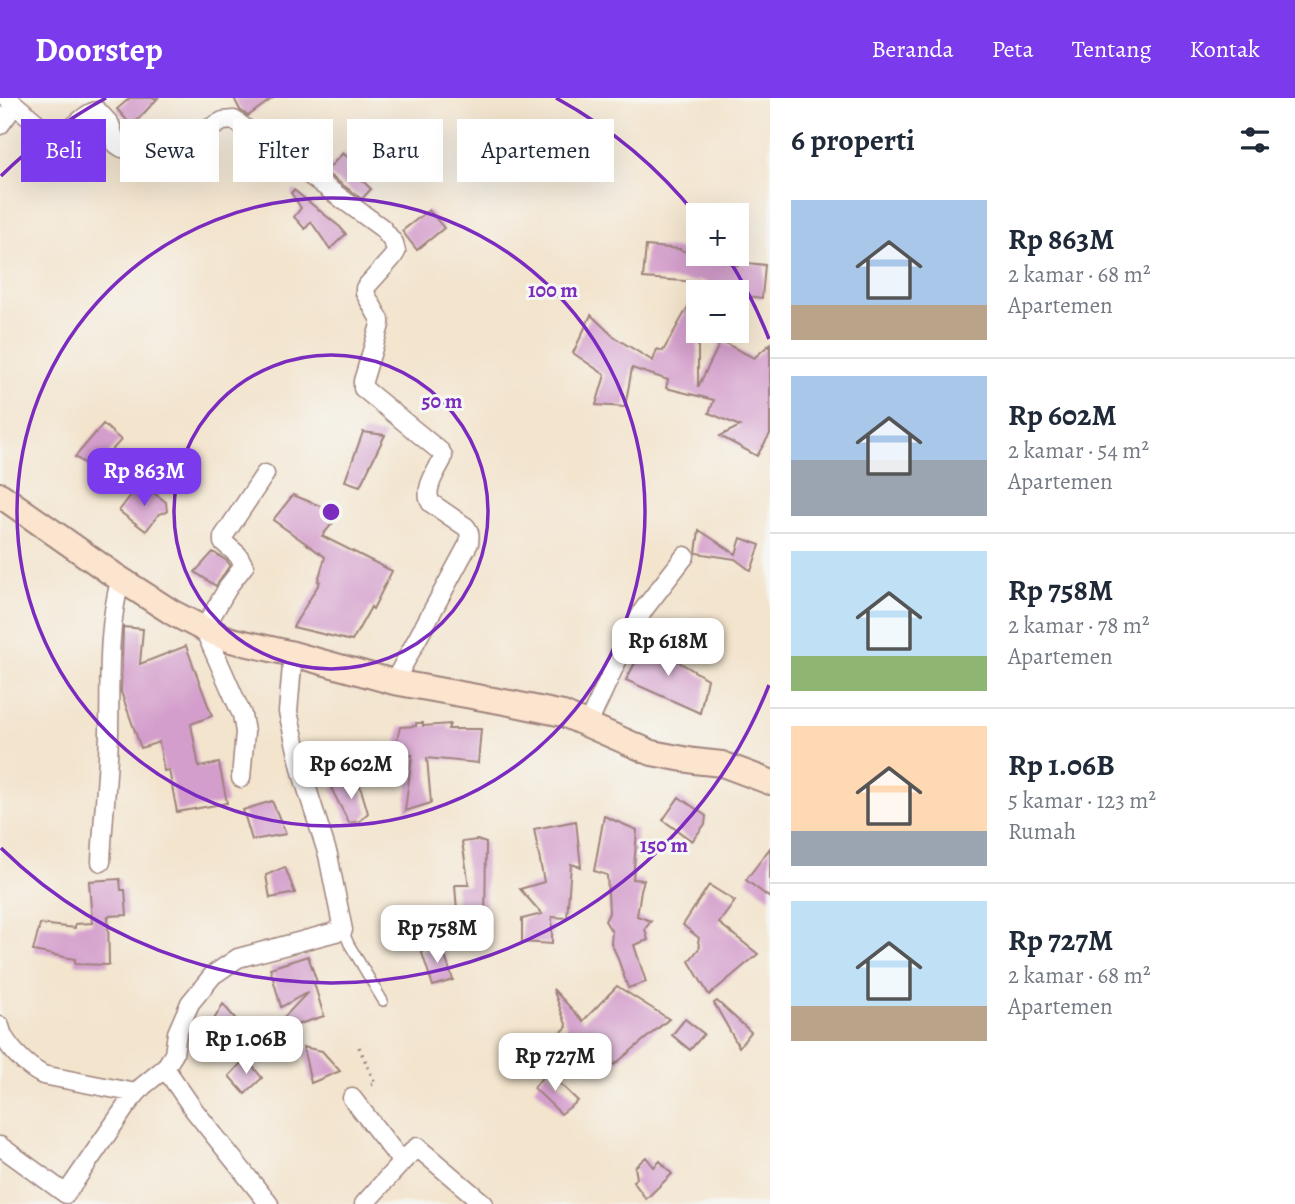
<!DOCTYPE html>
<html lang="id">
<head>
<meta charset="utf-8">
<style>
	:root { --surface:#fff; --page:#f2f2f3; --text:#1f2937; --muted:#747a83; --line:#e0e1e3; --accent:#7c3aed }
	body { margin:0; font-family:Alegreya,serif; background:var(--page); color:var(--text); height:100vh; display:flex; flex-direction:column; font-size:26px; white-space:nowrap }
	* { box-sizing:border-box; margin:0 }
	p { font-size:23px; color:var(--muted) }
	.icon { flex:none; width:38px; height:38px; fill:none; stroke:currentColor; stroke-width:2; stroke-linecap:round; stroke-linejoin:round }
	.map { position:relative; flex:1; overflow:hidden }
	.sheet { display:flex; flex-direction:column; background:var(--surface); width:525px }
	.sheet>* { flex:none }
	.guide { position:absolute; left:21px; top:21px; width:644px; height:63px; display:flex; gap:14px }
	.buttons { position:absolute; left:686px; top:105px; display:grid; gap:14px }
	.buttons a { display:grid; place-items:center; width:63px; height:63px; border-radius:0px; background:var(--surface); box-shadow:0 7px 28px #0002; font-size:35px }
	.price { position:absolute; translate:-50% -60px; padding:0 16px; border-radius:14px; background:#fff; color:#222; font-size:23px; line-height:46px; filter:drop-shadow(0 2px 4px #0008) }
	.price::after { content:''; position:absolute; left:50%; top:42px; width:21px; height:16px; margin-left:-10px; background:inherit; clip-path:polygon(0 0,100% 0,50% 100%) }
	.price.active { background:var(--accent); color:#fff }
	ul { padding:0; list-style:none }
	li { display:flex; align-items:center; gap:21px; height:175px; padding:0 21px }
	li+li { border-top:2px solid var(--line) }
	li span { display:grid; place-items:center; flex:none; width:196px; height:140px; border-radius:0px; color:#555 }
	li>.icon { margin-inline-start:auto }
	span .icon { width:84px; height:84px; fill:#fffc; stroke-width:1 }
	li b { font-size:30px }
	h2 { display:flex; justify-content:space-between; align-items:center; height:84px; padding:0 21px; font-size:30px }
	.chip { padding:0 24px; border-radius:0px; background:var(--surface); box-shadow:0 7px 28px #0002; font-size:24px; line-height:63px }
	.chip.active { background:var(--accent); color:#fff }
	header { display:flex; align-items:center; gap:42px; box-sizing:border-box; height:98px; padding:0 35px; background:var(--accent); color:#fff }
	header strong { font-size:33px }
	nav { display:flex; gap:38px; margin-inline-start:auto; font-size:24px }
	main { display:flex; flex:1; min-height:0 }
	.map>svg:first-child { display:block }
</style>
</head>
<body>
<header>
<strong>Doorstep</strong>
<nav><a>Beranda</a><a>Peta</a><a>Tentang</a><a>Kontak</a></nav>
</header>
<main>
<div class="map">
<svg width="770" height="1106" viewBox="0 0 770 1106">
	<rect width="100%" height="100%" fill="#f6f6f2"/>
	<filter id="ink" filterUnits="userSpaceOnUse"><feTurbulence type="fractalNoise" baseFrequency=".0143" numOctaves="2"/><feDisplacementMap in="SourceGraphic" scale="14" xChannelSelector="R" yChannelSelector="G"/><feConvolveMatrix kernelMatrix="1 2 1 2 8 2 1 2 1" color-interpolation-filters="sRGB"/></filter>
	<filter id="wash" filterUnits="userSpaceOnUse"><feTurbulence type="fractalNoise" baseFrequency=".00686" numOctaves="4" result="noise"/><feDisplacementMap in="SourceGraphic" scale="28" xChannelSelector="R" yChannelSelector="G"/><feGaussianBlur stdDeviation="1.57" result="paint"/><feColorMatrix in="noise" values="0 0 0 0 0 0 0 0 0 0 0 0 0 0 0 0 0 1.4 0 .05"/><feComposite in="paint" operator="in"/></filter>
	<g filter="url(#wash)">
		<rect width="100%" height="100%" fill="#f3e4cd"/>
		<g id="blocks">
			<path fill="#d49ecc" d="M130,0H158L132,28L117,11Z
				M234,0H273L248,18L240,12Z
				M343,55L355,66L351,71L371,91L362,101L325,74Z
				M294,92L340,129L346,136L330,151L311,124L305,131L294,119L301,110L291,95Z
				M429,112L444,130L417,152L402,133Z
				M646,148L680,151V152L738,168L739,164L765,167L762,200L737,197L736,192L698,182V184L643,180Z
				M698,191V289L721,243L754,260L770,246V336L757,358L720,338L740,328L709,315L714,302L666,290L668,282L632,270L625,309L596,307L605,277L573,255L591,217L614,239L653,263L657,251L663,253Z
				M103,326L121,342L94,372L75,359Z
				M363,334L385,337L360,388L345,383Z
				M146,389L166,404L167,414L159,416L146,433L119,413L134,393Z
				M293,397L340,416L322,438L392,473L373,511L371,509L352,543L293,529L320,484L318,483L325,459L273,422Z
				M699,432L736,456L741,440L760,447L751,473L735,461L696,455Z
				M213,454L227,463L230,467L216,488L195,474Z
				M123,529L143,531L140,566L186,548L212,618L191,626L199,669L219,665L227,705L177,714L169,672L164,673L159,644L141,650L121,594Z
				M646,544L707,581L700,615L626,582Z
				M416,625H423V628L450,626L448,631H481L478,665L427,660L431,705L405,713L412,657L394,656L400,629L416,628Z
				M358,681L368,715L360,723L349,725L331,690Z
				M679,699L706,718L705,726L692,743L663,722Z
				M272,703L286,736L252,742L243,712Z
				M604,718L637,732L633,781L644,782L641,792L637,818L651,823L645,831L648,842L634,847L646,884L628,890L617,858L611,845L612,834L605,823L609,815L607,777L594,773Z
				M576,723L581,769L571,766L567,820L552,819V846L522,844V821L542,816L520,791L544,784L534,731Z
				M477,742L486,745L485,829H476L474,815L457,813L455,787H469L462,744Z
				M770,750V800L746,782Z
				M285,769L295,795L270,800L266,777Z
				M120,781L121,792H125L127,817L108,818L109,867L75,866V861L33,853L40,826L75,830V826L92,825L89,783Z
				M709,787L735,803L719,825L758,856L709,897L689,863L700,849L698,844L699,840L683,827Z
				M441,846L453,882L433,888L421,852Z
				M308,858L317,884L314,885L324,918L268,936L308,894L281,909L270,870Z
				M617,888L669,921L614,967L580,941L566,954L554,941L567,929L553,891L583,923Z
				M717,903L751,934L739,949L714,905Z
				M223,906L243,930L229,938L212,925Z
				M685,921L704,936L690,952L672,937Z
				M303,949L322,953L340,973L311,985Z
				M246,960L262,980L245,996L229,978Z
				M547,973L578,1003L561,1016L534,990Z
				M646,1059L654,1069L660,1063L672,1076L646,1101L633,1083L637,1080L635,1069Z"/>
		</g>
	</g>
	<g filter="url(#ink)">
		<use href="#blocks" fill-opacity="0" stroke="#9e827c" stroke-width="2"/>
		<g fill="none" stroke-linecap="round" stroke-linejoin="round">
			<g stroke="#9e827c" stroke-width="12">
				<path id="lane" d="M343,832L349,846L383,903"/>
			</g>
			<g stroke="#9e827c" stroke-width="21">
				<path id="street" d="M7,0L51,37L57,39C73,34 82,15 98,13L110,26L116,46L122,50L126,49L141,37L173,50L223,23L234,22L382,130L394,145L396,154L392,160L365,190V195L380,222V227L363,283V290L441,354L443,358L442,362C436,374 423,392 431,405L466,429C470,434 470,438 469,445L394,584
					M0,27L14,8
					M588,626L622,552L644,511L685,458
					M241,680L245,634L242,617L204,531L230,486L244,468L238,457L223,444V439L265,376
					M101,764C103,721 108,678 109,634C110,583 107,533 120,483L114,477
					M0,928C3,946 27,969 43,977L136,995
					M352,1000L402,1064
					M0,1048L66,1096L129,1004L143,988L165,970
					M269,1106L194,1012L165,970L174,956L177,935L190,905L213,877L238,860L343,832L328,757L303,678L288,614L293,556
					M364,1106L402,1064L417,1049L484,1106"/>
			</g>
			<g stroke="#9e827c" stroke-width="28">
				<path id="secondary" d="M0,397L114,477L173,515L204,531L231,542L293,556L394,584L510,605L563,616L652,655L694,663L722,666L770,684"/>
			</g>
			<path stroke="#9e827c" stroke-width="3.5" stroke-dasharray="2 5" stroke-linecap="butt" d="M359,949L375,985L368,989"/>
			<use href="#lane" stroke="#fff" stroke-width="9"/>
			<use href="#street" stroke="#fff" stroke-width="18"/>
			<use href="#secondary" stroke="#fbe5cf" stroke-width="24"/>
		</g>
	</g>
	<g fill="none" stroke="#7b2cbf" stroke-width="3.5">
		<circle cx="331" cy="414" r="157"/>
		<circle cx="331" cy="414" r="314"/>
		<path d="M769 587A471 471 0 0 1 1 750M1 78A471 471 0 0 1 106 0M556 0A471 471 0 0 1 697 118M726 157A471 471 0 0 1 769 241"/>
	</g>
	<circle cx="331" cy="414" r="10" fill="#7b2cbf" stroke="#f6f6f2" stroke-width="3.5"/>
	<g font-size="21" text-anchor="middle" font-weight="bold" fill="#7b2cbf" stroke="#f6f6f2" stroke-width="6" stroke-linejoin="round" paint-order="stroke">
		<text x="553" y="199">100 m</text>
		<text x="442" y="310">50 m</text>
		<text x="664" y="754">150 m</text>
	</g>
</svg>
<div class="buttons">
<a>+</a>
<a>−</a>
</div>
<b class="price active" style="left:144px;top:410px">Rp 863M</b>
<b class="price" style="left:668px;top:580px">Rp 618M</b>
<b class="price" style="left:351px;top:703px">Rp 602M</b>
<b class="price" style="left:437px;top:867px">Rp 758M</b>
<b class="price" style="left:246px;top:978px">Rp 1.06B</b>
<b class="price" style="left:555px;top:995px">Rp 727M</b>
<div class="guide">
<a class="chip active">Beli</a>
<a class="chip">Sewa</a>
<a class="chip">Filter</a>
<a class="chip">Baru</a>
<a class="chip">Apartemen</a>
</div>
</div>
<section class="sheet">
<h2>6 properti<svg class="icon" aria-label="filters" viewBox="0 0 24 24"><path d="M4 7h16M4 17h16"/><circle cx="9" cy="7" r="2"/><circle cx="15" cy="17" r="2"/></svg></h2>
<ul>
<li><span style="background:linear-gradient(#a9c7e8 75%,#b9a48a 0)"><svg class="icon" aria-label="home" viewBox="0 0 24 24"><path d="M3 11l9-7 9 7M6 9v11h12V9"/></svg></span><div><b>Rp 863M</b><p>2 kamar · 68 m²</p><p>Apartemen</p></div></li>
<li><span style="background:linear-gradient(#a9c7e8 60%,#9aa5b1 0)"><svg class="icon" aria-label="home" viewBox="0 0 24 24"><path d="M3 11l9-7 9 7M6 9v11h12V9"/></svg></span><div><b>Rp 602M</b><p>2 kamar · 54 m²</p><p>Apartemen</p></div></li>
<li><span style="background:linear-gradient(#bfe0f5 75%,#8fb573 0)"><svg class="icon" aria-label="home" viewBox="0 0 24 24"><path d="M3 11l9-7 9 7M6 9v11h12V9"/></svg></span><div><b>Rp 758M</b><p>2 kamar · 78 m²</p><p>Apartemen</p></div></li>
<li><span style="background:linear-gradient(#ffd9b3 75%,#9aa5b1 0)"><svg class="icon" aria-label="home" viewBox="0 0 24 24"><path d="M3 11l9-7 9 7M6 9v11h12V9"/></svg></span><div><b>Rp 1.06B</b><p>5 kamar · 123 m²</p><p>Rumah</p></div></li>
<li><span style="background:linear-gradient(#bfe0f5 75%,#b9a48a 0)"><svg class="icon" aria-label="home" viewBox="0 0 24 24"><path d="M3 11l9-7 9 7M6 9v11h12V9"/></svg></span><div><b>Rp 727M</b><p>2 kamar · 68 m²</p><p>Apartemen</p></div></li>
</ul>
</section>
</main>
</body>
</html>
